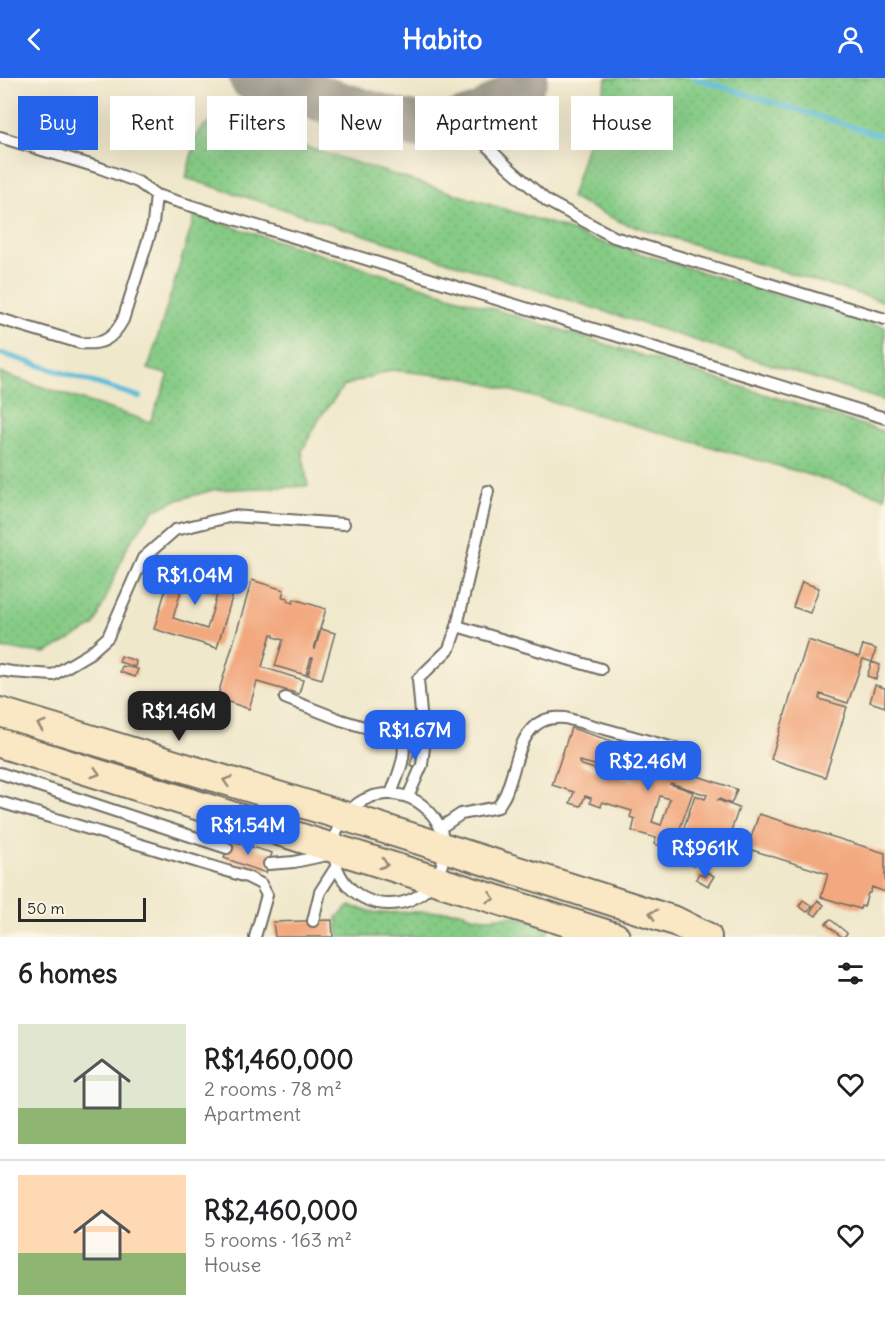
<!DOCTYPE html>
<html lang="en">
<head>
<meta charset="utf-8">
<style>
	:root { --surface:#fff; --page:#f2f2f2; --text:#202124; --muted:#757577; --line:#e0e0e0; --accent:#2563eb }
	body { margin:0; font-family:Delius,sans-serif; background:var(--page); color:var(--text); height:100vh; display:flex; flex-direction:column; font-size:22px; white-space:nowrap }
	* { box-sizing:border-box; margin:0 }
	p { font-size:20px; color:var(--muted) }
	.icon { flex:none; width:33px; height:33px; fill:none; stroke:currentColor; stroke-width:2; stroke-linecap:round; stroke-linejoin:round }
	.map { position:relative; height:859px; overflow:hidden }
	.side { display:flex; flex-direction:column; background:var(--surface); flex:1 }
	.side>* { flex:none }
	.guide { position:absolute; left:18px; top:18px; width:849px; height:54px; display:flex; gap:12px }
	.scale { position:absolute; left:18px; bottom:15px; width:128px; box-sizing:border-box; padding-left:6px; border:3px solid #2b2b2b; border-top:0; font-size:16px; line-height:21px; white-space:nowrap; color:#2b2b2b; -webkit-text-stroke:4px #fcf5e5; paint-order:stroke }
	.price { position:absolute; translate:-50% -51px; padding:0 14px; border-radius:12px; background:var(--accent); color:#fff; font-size:20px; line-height:39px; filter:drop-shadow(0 2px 3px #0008) }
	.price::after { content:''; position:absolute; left:50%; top:36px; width:18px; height:14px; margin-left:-9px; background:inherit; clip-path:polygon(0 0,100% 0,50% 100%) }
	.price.current { background:#222; color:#fff }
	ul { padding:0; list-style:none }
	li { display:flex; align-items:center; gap:18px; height:150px; padding:0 18px }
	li+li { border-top:2px solid var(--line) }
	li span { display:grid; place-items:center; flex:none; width:168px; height:120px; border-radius:0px; color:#555 }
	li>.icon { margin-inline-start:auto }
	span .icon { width:72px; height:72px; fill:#fffc; stroke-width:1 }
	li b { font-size:26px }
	h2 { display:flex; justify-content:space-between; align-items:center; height:72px; padding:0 18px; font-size:26px }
	.pill { padding:0 21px; border-radius:0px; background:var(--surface); box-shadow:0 6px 24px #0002; font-size:21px; line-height:54px }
	.pill.current { background:var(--accent); color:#fff }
	header { display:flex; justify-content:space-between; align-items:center; height:78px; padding:0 18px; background:var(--accent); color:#fff; font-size:27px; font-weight:700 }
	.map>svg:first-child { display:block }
</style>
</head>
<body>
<header><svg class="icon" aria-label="back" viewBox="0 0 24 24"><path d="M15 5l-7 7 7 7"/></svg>Habito<svg class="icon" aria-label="person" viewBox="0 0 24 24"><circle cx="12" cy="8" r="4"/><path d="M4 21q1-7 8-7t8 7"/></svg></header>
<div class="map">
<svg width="885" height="859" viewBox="0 0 885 859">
	<defs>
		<pattern id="grass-dots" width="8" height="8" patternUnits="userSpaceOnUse" patternTransform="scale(1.5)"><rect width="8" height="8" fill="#85cb85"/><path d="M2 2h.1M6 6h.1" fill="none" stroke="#73ae73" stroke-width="1.8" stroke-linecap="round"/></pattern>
	</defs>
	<rect width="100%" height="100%" fill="#fcf5e5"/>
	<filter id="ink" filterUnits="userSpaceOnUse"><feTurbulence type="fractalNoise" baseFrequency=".0167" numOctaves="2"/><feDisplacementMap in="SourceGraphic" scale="12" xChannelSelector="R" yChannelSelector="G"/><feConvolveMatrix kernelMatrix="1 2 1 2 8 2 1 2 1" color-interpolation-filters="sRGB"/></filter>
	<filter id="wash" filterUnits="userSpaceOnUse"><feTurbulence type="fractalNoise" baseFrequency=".008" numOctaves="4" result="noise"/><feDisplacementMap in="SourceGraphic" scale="24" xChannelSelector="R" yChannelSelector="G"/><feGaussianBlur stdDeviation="1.35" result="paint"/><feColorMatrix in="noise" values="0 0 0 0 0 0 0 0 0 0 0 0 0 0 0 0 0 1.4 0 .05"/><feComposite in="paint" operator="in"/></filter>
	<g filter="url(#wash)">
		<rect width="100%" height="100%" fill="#f0e8cb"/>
		<path fill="url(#grass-dots)" stroke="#587b58" stroke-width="1.5" d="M607,0H885V224L623,145L571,120Z
			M220,42L555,147L588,160L885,249V323L186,100L196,57L206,46Z
			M195,137L885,354V419L772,386L466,300L391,292L344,308L321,338L302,373L308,408L213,412L174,423L153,433L128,467L94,548L46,575L0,570V295L150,344L169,297L148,291Z
			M350,828L377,835L452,833L462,834L474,839L489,840L516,838L551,848L545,859H339L337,839Z"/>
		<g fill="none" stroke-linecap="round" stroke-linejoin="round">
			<path stroke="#5bbbd9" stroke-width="5" d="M694,0L885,59
				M0,275L140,319"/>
			<path stroke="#8e8a7b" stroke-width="46" d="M252,0L395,43L429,50L446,49L483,37L516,15L525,0"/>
		</g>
		<g id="blocks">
			<path fill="#f2a97f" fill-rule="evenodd" d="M173,487L236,506L217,570L154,551ZM183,506L217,517L207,551L173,540Z
				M252,502L284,512L282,519L288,520L287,523L293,525L294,521L326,531L314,571H315L321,551L335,555L322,601L308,597L313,580H311L306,597L275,588L283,562L274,559V557L271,556L262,589L303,602L299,616L257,604L249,631L217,620Z
				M802,504L819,510L810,535L793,529Z
				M808,562L859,579L863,567L876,571L872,584L863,581L848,625L820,616L819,621L847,629L825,699L771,681Z
				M121,578L136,583L135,589L119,584Z
				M872,584L880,587L876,601L867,598Z
				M122,588L138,591L135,599L120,594Z
				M875,607L885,610V629L870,624Z
				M571,650L621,666L620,669L624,671L626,665L659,676L656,684L736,711L737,712L731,726L719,721L718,722L739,730L729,759L738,762L730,781L708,773L709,769L681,758L695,717L705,721L707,717L671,705L670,706L693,714L674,767L667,764L665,769L654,766L656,760L632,753L635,741L630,739L632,733L602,724L601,729L590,725L591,720L585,718L581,728L570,725L574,714L552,707ZM579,683L603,689L605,691L635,701L634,703L582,687L579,685ZM660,718L670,721L661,747L652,744Z
				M413,677L420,679L416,689L410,687Z
				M759,736L885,775V814L872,809L870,815H868L864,829L861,828L860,831L821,819L828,796L752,772L751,776L746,774Z
				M229,762L272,775L266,795L224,780Z
				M687,769L699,773L694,787L682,783Z
				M707,794L714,798L708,808L696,801L699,795L705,799Z
				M803,822L812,828L807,834L799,828Z
				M818,822L824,827L816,838L810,834Z
				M830,841L847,855L844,859H842L826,846Z
				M332,842L333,859H275L273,844Z"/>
		</g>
	</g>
	<g filter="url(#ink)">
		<use href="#blocks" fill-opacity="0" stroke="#706d63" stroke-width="1.5"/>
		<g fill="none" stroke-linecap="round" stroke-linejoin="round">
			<g stroke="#706d63" stroke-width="14">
				<path id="lane" d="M463,44L507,88L547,123L614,159L885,241
					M0,59L100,90L138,104L156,117L885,340
					M0,241L80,265C102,267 112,262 123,242L153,146L156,117
					M457,548L488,413
					M0,592L12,594L53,597L90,575L108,559L143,480L175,452L233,438L344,446
					M285,620L341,642L397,659C400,662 402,664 403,667C407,679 395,704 391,716
					M0,695L227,770
					M334 771a55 55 0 1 1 110 0a55 55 0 1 1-110 0Z
					M408,719L422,687L424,669L418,601L449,571L457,548L601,591
					M0,724L247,799L261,806L267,817L255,859
					M440,750L461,736L498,729C500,725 503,721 505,717C519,686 518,635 565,640L696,676
					M269,786L294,784L327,777
					M313,843L320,814L336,789"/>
			</g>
			<g stroke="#706d63" stroke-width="32">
				<path id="secondary" d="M0,634L344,738L675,843L707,859
					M0,665L615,859"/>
			</g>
			<use href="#lane" stroke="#fff" stroke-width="10"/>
			<use href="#secondary" stroke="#fae7c3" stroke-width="28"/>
		</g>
		<defs><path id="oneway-chevron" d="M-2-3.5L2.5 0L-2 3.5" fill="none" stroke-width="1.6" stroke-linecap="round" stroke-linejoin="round" transform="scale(1.5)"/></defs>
		<g stroke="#928977">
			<use href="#oneway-chevron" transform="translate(41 647) rotate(-163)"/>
			<use href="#oneway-chevron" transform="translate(96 695) rotate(17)"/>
			<use href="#oneway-chevron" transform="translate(227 703) rotate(-163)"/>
			<use href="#oneway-chevron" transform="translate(384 786) rotate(18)"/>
			<use href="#oneway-chevron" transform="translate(491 820) rotate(17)"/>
			<use href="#oneway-chevron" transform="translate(653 836) rotate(-163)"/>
		</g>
	</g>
</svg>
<div class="scale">50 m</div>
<b class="price" style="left:195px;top:528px">R$1.04M</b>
<b class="price current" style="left:179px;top:664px">R$1.46M</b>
<b class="price" style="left:415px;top:683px">R$1.67M</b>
<b class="price" style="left:648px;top:714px">R$2.46M</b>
<b class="price" style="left:248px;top:778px">R$1.54M</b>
<b class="price" style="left:705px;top:801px">R$961K</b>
<div class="guide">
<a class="pill current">Buy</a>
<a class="pill">Rent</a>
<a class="pill">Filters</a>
<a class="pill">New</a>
<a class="pill">Apartment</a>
<a class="pill">House</a>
</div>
</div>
<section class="side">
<h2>6 homes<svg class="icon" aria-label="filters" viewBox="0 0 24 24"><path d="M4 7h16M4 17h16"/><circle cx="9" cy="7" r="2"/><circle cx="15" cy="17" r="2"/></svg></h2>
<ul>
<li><span style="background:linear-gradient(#dfe7d0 70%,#8fb573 0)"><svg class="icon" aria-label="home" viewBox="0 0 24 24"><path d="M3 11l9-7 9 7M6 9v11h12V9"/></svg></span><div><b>R$1,460,000</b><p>2 rooms · 78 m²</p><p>Apartment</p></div><svg class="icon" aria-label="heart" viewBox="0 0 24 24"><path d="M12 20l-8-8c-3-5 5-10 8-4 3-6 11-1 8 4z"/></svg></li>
<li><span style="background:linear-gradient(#ffd9b3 65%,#8fb573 0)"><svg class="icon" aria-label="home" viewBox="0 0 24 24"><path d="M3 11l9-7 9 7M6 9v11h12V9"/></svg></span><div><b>R$2,460,000</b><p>5 rooms · 163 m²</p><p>House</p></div><svg class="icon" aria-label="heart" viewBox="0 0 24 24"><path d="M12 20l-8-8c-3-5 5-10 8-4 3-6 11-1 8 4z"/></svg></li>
</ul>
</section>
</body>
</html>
